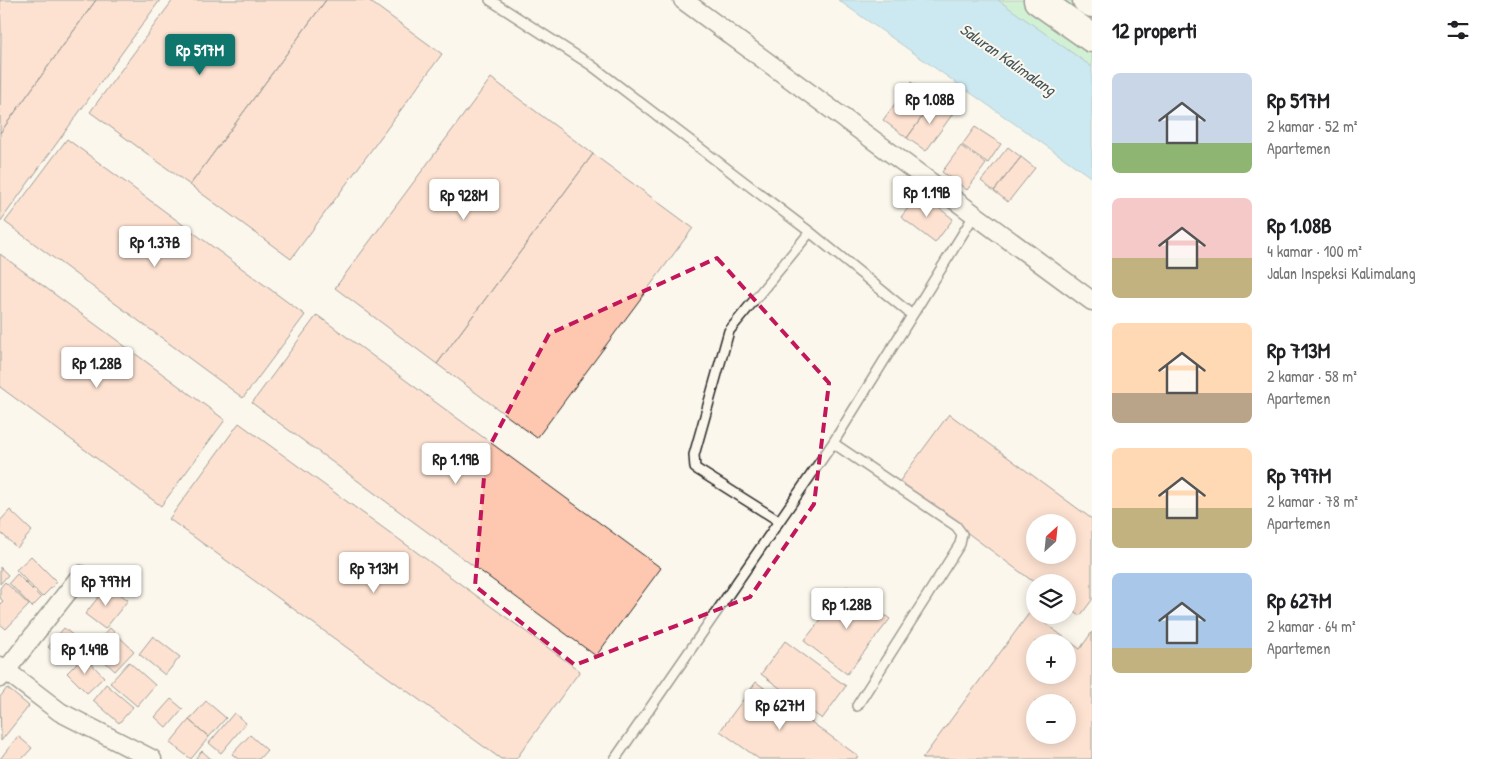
<!DOCTYPE html>
<html lang="id">
<head>
<meta charset="utf-8">
<style>
	:root { --surface:#fff; --page:#f6f6f6; --text:#202124; --muted:#757577; --accent:#0f766e }
	body { margin:0; font-family:"Patrick Hand",sans-serif; background:var(--page); color:var(--text); height:100vh; display:flex; flex-direction:column; font-size:19px; white-space:nowrap }
	* { box-sizing:border-box; margin:0 }
	p { font-size:16px; color:var(--muted) }
	.icon { flex:none; width:28px; height:28px; fill:none; stroke:currentColor; stroke-width:2; stroke-linecap:round; stroke-linejoin:round }
	.map { position:relative; flex:1; overflow:hidden }
	.details { display:flex; flex-direction:column; background:var(--surface); width:400px }
	.details>* { flex:none }
	.needle { width:32px; rotate:27deg }
	.tools { position:absolute; left:1026px; top:514px; display:grid; gap:10px }
	.tools a { display:grid; place-items:center; width:50px; height:50px; border-radius:50%; background:var(--surface); box-shadow:0 2px 12px #0003; font-size:25px }
	.price { position:absolute; translate:-50% -42px; padding:0 11px; border-radius:5px; background:#fff; color:#222; font-size:16px; line-height:32px; filter:drop-shadow(0 1px 2px #0008) }
	.price::after { content:''; position:absolute; left:50%; top:30px; width:15px; height:11px; margin-left:-8px; background:inherit; clip-path:polygon(0 0,100% 0,50% 100%) }
	.price.current { background:var(--accent); color:#fff }
	ul { padding:0; list-style:none }
	li { display:flex; align-items:center; gap:15px; height:125px; padding:0 20px }
	li span { display:grid; place-items:center; flex:none; width:140px; height:100px; border-radius:8px; color:#555 }
	li>.icon { margin-inline-start:auto }
	span .icon { width:60px; height:60px; fill:#fffc; stroke-width:1 }
	li b { font-size:21px }
	h2 { display:flex; justify-content:space-between; align-items:center; height:60px; padding:0 20px; font-size:21px }
	main { display:flex; flex:1; min-height:0 }
	.map>svg:first-child { display:block }
</style>
</head>
<body>
<main>
<div class="map">
<svg width="1092" height="759" viewBox="0 0 1092 759">
	<rect width="100%" height="100%" fill="#fbf7ec"/>
	<filter id="ink" filterUnits="userSpaceOnUse"><feTurbulence type="fractalNoise" baseFrequency=".02" numOctaves="2"/><feDisplacementMap in="SourceGraphic" scale="10" xChannelSelector="R" yChannelSelector="G"/><feConvolveMatrix kernelMatrix="1 2 1 2 8 2 1 2 1" color-interpolation-filters="sRGB"/></filter>
	<g filter="url(#ink)">
		<path fill="#a0e9b7" stroke="#668a71" d="M998,0H1087L1092,3V67Z"/>
		<path fill="#93d7f5" stroke="#6992a4" d="M838,0H998L1092,67V178Z"/>
		<path fill="#fec8b0" stroke="#2b2b2b" fill-rule="evenodd" d="M0,0H96L0,133L1,30Z
			M96,0H160L0,222V133Z
			M173,0H326L190,185L90,112Z
			M326,0H368L442,54L291,259L190,185Z
			M491,78L593,154L437,364L335,288Z
			M911,82L935,99L907,138L883,120Z
			M935,99L954,112L926,151L907,138Z
			M975,127L1001,144L988,163L962,145Z
			M67,139L305,315L243,398L5,222Z
			M961,146L986,164L967,190L942,172Z
			M1008,147L1021,157L994,191L981,181Z
			M593,154L693,228L537,438L437,364Z
			M1021,157L1035,168L1008,202L994,191Z
			M920,193L953,219L935,243L901,217Z
			M0,254L225,420L161,506L0,387Z
			M317,315L661,568L596,656L252,403Z
			M949,414L1092,519V600L1080,616L1068,607V582L1035,583L899,482ZM1035,522H1068V555H1035Z
			M239,423L580,671L516,759H501L169,519Z
			M10,510L32,531L17,548L0,532V521Z
			M31,556L57,582L42,597L16,570Z
			M0,567L8,575L0,584Z
			M17,574L41,598L32,607L9,583Z
			M5,582L29,605L6,629L0,624V604L3,601L0,598V588Z
			M108,585L128,600L105,629L85,614Z
			M847,586L890,619L847,674L804,641Z
			M1030,612L1080,649L1092,632V759H922ZM1035,642H1068V675H1035ZM1035,702H1068V735H1035Z
			M64,628L81,642L65,661L48,647Z
			M110,628L134,651L115,671L91,649Z
			M153,636L180,657L165,675L139,654Z
			M785,641L846,686L822,719L761,674Z
			M84,656L104,677L87,693L67,673Z
			M129,662L155,685L137,706L110,683Z
			M756,682L858,756L856,759H759L720,731Z
			M106,684L133,707L119,723L93,700Z
			M7,688L29,706L1,741L0,697Z
			M171,699L183,709L167,728L155,717Z
			M206,701L226,718L209,737L189,720Z
			M234,713L246,723L221,753L209,743Z
			M189,720L209,737L191,759L170,743Z
			M250,735L267,750L259,759H238L232,754Z
			M18,736L32,748L22,759H0Z
			M202,751L211,759H195Z"/>
		<g fill="none" stroke-linecap="round" stroke-linejoin="round">
			<g stroke="#2b2b2b" stroke-width="12">
				<path id="lane" d="M490,0L591,65L810,232L912,315
					M833,443L956,526L962,534L960,544L857,706
					M779,521L695,468L694,455L729,331L810,232
					M615,759L833,443L975,214"/>
			</g>
			<g stroke="#2b2b2b" stroke-width="21">
				<path id="street" d="M683,0L1092,301
					M0,666L60,712L152,759
					M0,678L81,575"/>
			</g>
			<g stroke="#2b2b2b" stroke-width="31">
				<path id="primary" d="M1038,0L1092,38
					M1087,0L1092,3"/>
			</g>
			<use href="#lane" stroke="#fbf7ec" stroke-width="9"/>
			<use href="#street" stroke="#fbf7ec" stroke-width="18"/>
			<use href="#primary" stroke="#fbf7ec" stroke-width="28"/>
		</g>
	</g>
	<path d="M0 0H1092V759H0ZM717,258L829,383L814,504L750,597L575,665L475,586L486,453L549,334Z" fill="#fbf7ec" fill-opacity=".55" fill-rule="evenodd"/>
	<path fill="none" stroke="#c2185b" stroke-width="4" stroke-dasharray="10 6" stroke-linejoin="round" d="M717,258L829,383L814,504L750,597L575,665L475,586L486,453L549,334Z"/>
	<g text-anchor="middle" stroke-width="4" stroke-linejoin="round" paint-order="stroke">
		<g font-size="16" font-style="italic" fill="#45565e" stroke="#fbf7ec">
			<text transform="translate(1008 59) rotate(35)" y="6">Saluran Kalimalang</text>
		</g>
	</g>
</svg>
<div class="tools">
<a><svg class="needle" viewBox="-14 -14 28 28"><path d="M0-13l5 13h-10z" fill="#e53935"/><path d="M0 13l5-13h-10z" fill="#757577"/></svg></a>
<a><svg class="icon" aria-label="layers" viewBox="0 0 24 24"><path d="M12 4l9 5-9 5-9-5zM3 14l9 5 9-5"/></svg></a>
<a>+</a>
<a>−</a>
</div>
<b class="price current" style="left:200px;top:76px">Rp 517M</b>
<b class="price" style="left:930px;top:125px">Rp 1.08B</b>
<b class="price" style="left:927px;top:218px">Rp 1.19B</b>
<b class="price" style="left:464px;top:221px">Rp 928M</b>
<b class="price" style="left:155px;top:268px">Rp 1.37B</b>
<b class="price" style="left:97px;top:389px">Rp 1.28B</b>
<b class="price" style="left:456px;top:485px">Rp 1.19B</b>
<b class="price" style="left:374px;top:594px">Rp 713M</b>
<b class="price" style="left:106px;top:607px">Rp 797M</b>
<b class="price" style="left:847px;top:630px">Rp 1.28B</b>
<b class="price" style="left:85px;top:675px">Rp 1.49B</b>
<b class="price" style="left:780px;top:731px">Rp 627M</b>
</div>
<section class="details">
<h2>12 properti<svg class="icon" aria-label="filters" viewBox="0 0 24 24"><path d="M4 7h16M4 17h16"/><circle cx="9" cy="7" r="2"/><circle cx="15" cy="17" r="2"/></svg></h2>
<ul>
<li><span style="background:linear-gradient(#c9d6e8 70%,#8fb573 0)"><svg class="icon" aria-label="home" viewBox="0 0 24 24"><path d="M3 11l9-7 9 7M6 9v11h12V9"/></svg></span><div><b>Rp 517M</b><p>2 kamar · 52 m²</p><p>Apartemen</p></div></li>
<li><span style="background:linear-gradient(#f6c9c9 60%,#c2b280 0)"><svg class="icon" aria-label="home" viewBox="0 0 24 24"><path d="M3 11l9-7 9 7M6 9v11h12V9"/></svg></span><div><b>Rp 1.08B</b><p>4 kamar · 100 m²</p><p>Jalan Inspeksi Kalimalang</p></div></li>
<li><span style="background:linear-gradient(#ffd9b3 70%,#b9a48a 0)"><svg class="icon" aria-label="home" viewBox="0 0 24 24"><path d="M3 11l9-7 9 7M6 9v11h12V9"/></svg></span><div><b>Rp 713M</b><p>2 kamar · 58 m²</p><p>Apartemen</p></div></li>
<li><span style="background:linear-gradient(#ffd9b3 60%,#c2b280 0)"><svg class="icon" aria-label="home" viewBox="0 0 24 24"><path d="M3 11l9-7 9 7M6 9v11h12V9"/></svg></span><div><b>Rp 797M</b><p>2 kamar · 78 m²</p><p>Apartemen</p></div></li>
<li><span style="background:linear-gradient(#a9c7e8 75%,#c2b280 0)"><svg class="icon" aria-label="home" viewBox="0 0 24 24"><path d="M3 11l9-7 9 7M6 9v11h12V9"/></svg></span><div><b>Rp 627M</b><p>2 kamar · 64 m²</p><p>Apartemen</p></div></li>
</ul>
</section>
</main>
</body>
</html>
